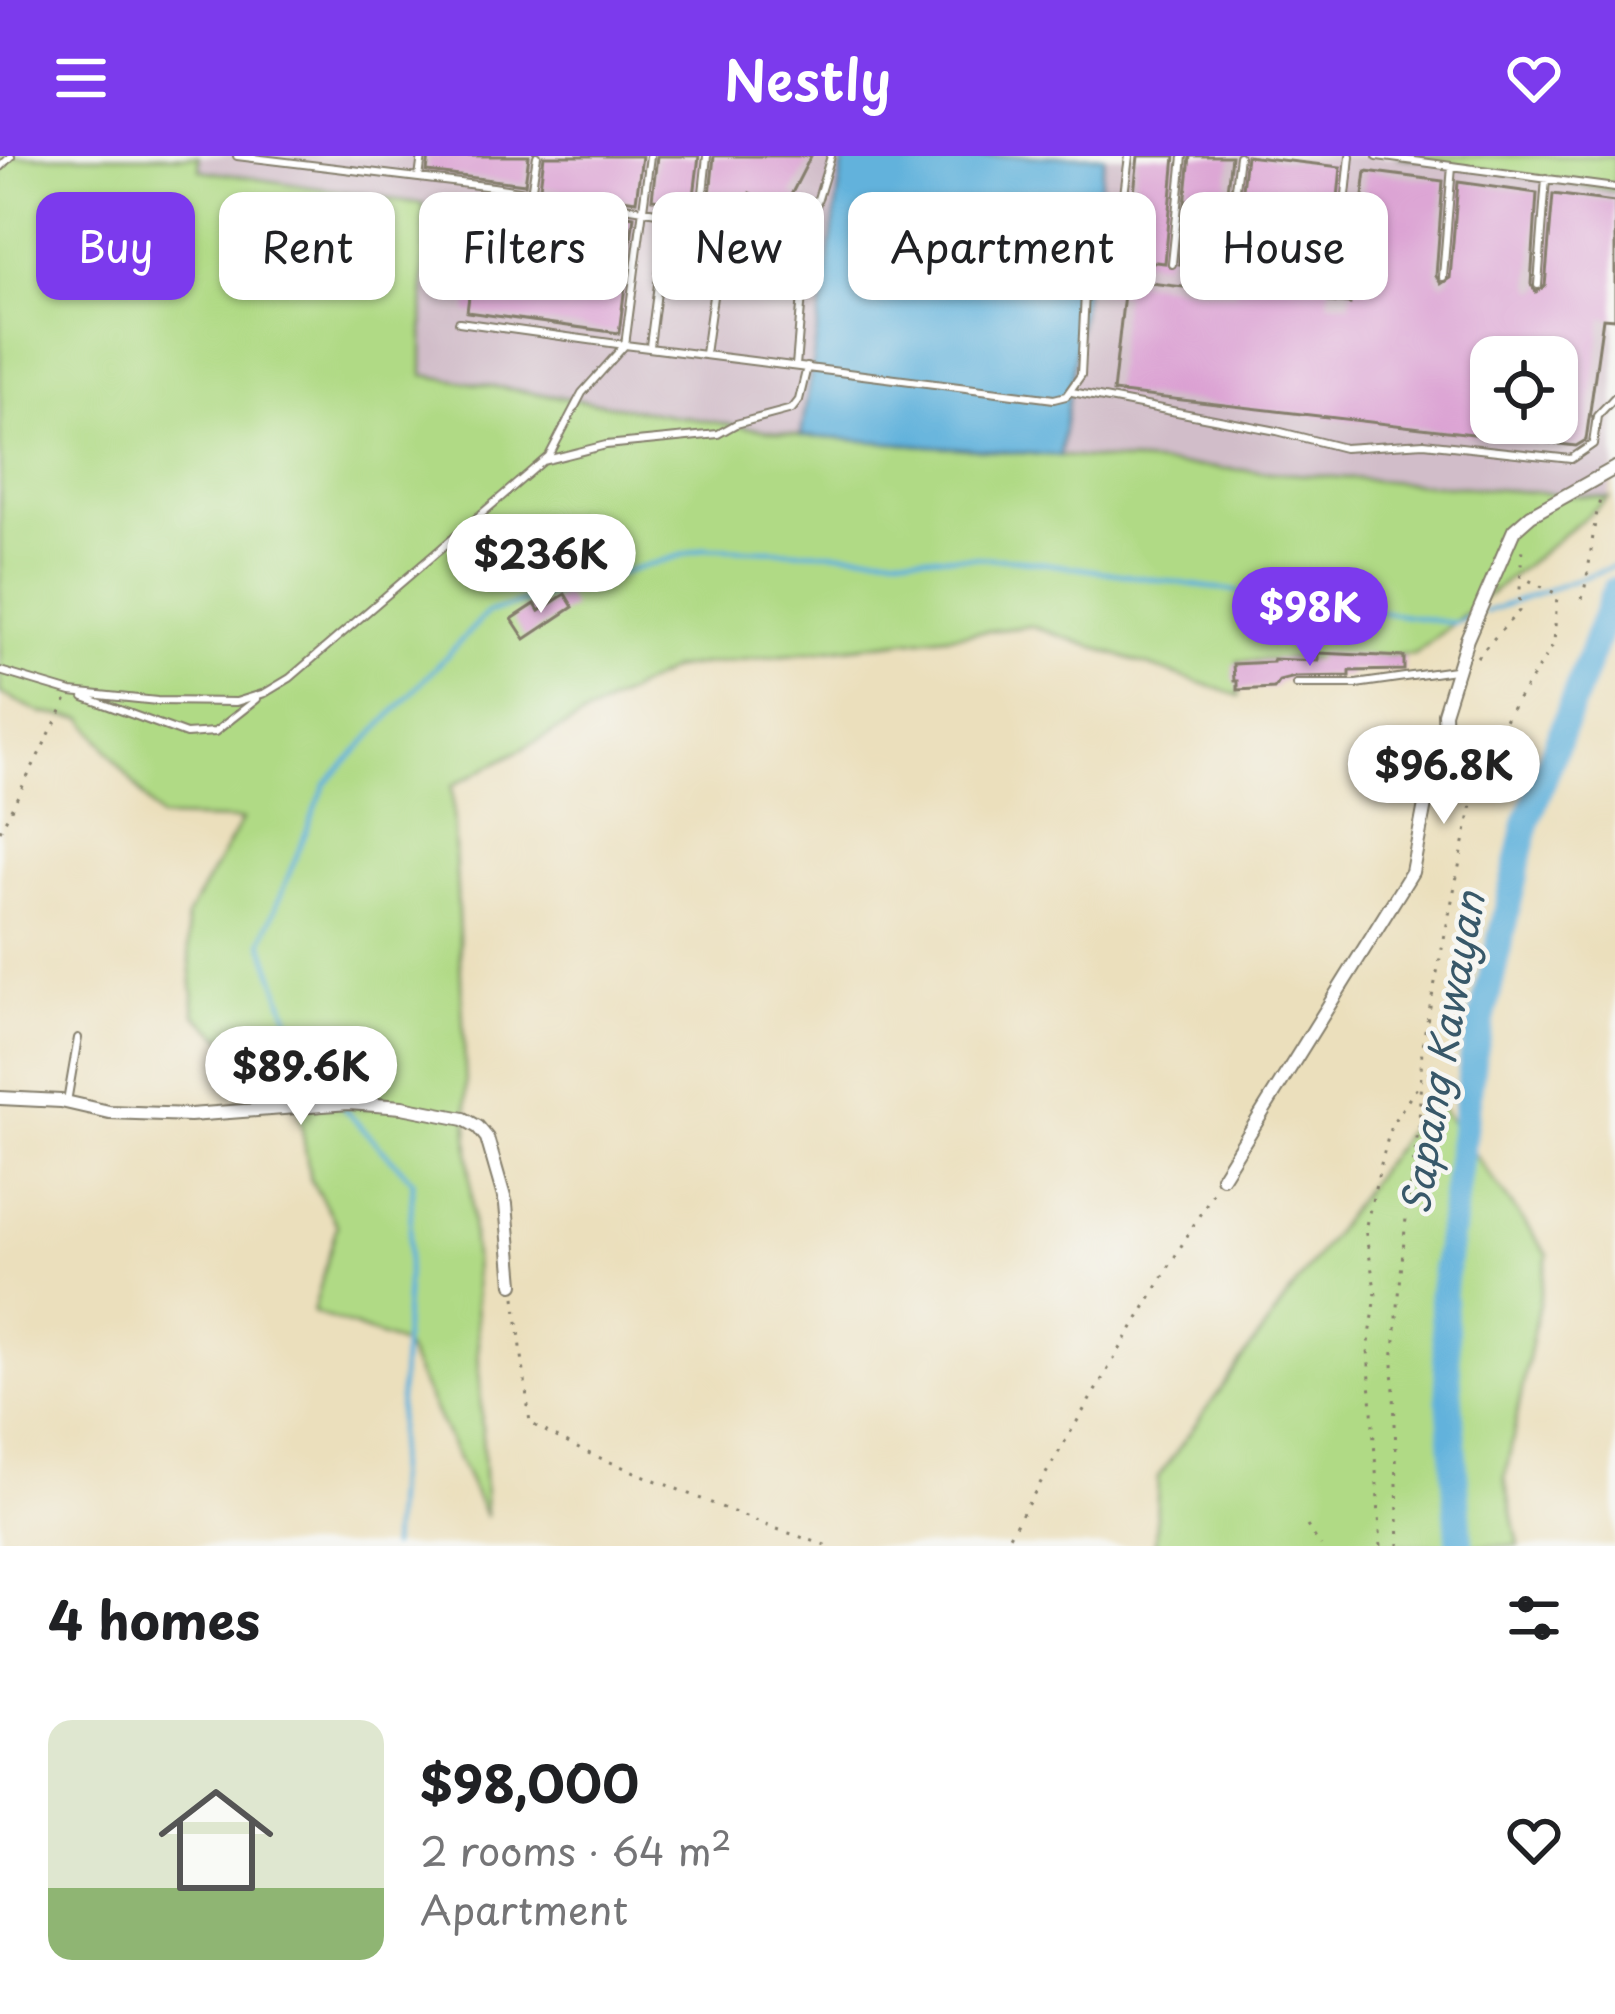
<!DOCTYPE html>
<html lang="en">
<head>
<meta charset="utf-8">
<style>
	:root { --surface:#fff; --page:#f2f2f2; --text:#202124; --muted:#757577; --line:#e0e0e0; --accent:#7c3aed }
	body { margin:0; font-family:"Playpen Sans",sans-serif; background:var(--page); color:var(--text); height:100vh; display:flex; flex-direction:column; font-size:45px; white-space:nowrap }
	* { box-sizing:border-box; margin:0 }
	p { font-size:39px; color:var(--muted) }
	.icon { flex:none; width:66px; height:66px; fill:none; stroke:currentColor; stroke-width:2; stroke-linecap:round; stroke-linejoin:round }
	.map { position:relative; height:1390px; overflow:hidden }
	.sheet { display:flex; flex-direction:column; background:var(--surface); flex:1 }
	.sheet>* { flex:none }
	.hud { position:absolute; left:36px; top:36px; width:1545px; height:108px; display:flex; gap:24px }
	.buttons { position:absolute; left:1470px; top:180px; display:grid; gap:24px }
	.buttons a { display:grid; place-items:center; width:108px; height:108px; border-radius:24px; background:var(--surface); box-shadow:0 3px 9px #0004; font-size:60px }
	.price { position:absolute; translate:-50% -102px; padding:0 27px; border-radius:42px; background:#fff; color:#222; font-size:39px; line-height:78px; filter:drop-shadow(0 3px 6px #0008) }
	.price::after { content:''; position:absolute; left:50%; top:72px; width:36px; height:27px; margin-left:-18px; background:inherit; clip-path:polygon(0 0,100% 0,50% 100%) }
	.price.on { background:var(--accent); color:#fff }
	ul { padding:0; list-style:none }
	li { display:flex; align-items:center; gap:36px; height:300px; padding:0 48px }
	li+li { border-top:3px solid var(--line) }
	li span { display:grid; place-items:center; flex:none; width:336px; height:240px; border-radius:24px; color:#555 }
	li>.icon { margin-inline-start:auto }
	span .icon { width:144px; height:144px; fill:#fffc; stroke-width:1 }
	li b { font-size:51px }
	h2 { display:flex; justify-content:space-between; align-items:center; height:144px; padding:0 48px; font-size:51px }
	.tag { padding:0 42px; border-radius:24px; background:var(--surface); box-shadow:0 3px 9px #0004; font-size:42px; line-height:108px }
	.tag.on { background:var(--accent); color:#fff }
	header { display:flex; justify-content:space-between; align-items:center; height:156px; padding:0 48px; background:var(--accent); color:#fff; font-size:54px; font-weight:600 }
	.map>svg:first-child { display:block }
</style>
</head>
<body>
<header><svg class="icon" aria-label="menu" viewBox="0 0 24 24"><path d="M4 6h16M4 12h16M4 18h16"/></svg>Nestly<svg class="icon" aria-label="heart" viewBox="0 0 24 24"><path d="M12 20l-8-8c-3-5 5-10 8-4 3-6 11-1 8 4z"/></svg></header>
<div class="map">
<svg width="1615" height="1390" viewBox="0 0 1615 1390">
	<rect width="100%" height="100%" fill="#f6f6f2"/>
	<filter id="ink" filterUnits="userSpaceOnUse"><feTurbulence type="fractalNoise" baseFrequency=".00833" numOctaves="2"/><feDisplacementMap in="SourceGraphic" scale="24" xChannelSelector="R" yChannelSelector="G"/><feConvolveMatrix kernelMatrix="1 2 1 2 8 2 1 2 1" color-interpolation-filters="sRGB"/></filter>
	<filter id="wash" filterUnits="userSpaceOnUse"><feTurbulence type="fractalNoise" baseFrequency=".004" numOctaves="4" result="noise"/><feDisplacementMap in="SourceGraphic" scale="48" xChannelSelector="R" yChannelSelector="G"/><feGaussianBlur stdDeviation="2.7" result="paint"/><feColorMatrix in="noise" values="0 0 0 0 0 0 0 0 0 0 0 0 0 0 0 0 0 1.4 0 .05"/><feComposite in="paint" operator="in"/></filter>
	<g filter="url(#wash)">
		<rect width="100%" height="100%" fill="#ebdfbc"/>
		<path fill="#d1bdc9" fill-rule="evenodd" d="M198,0H844L801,280L422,219L423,49L199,14Z
			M1105,0H1395L1615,35V311L1609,342L1060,300ZM1491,201H1557V267H1491Z"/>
		<path fill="#b0da85" stroke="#667b50" stroke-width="3" d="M0,0H198L200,14L424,48L423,219L801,280L1609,342L1415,498L1238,505L1239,540L1031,470L675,512L452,630L486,1361L403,1188L313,1156L337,1069L310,1023L298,948L195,858L186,762L242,664L160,662L84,563L42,557L0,537Z
			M1395,0H1615V35Z
			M1432,940L1548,1099L1505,1322L1519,1390H1155L1158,1321Z"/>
		<path fill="#62b2dc" stroke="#3f677c" stroke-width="3" d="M844,0H1105L1060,300L801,280Z"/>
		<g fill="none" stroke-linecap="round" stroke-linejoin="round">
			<path stroke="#62b2dc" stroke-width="4.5" d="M1485,456L1615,410
				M335,944L307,916L262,785L325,629L487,457L706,392L1016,403L1454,467L1474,460
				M343,952L413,1025L391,1390"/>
			<path stroke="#62b2dc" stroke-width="27" d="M1460,1390L1442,1138L1473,902L1527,666L1615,434"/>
		</g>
		<g id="blocks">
			<path fill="#dba1d3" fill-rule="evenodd" d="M429,0H529L525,28L427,16Z
				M544,0H642L636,45L540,31Z
				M657,0H699L693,48L652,43Z
				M714,0H811L791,39L809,46L803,66L750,37L748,53L709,48Z
				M1138,0H1175L1165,107L1127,103Z
				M1190,0H1231L1219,103L1226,111L1233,105L1246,0L1341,11L1328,146L1350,148L1366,15L1443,25L1436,120L1441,128L1450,122L1458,26L1537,37L1531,128L1536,136L1545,130L1553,38L1615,46V163L1603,162L1586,284L1576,290L1113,236L1124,138L1096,135L1098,119L1113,120L1116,99L1126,100L1124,124L1235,137L1237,115L1179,108ZM1491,201H1557V267H1491Z
				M482,37L634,60L619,177L467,156Z
				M565,438L573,451L525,483L512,463L535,448L539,455Z
				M1318,497L1404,501V514L1350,515V520L1295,521L1279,525L1274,532L1237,534V525H1234L1233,508L1273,506V503L1318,505Z"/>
		</g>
	</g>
	<g filter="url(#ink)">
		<use href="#blocks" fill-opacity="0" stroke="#847e6c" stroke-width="3"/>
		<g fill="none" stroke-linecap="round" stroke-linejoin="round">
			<g stroke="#847e6c" stroke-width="10">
				<path id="lane" d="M237,0L493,31L807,79L831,0
					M1377,0L1615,32
					M0,11L11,0
					M419,22L422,0
					M531,37L537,0
					M700,65L707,0
					M1226,104L1239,0
					M1172,108L1183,0
					M1338,118L1350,0
					M1443,121L1452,10
					M1538,129L1546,22
					M459,166L625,189L650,0
					M650,190L667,59
					M705,198L719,97
					M796,210L807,79
					M1072,236L1277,275L1344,292L1424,287L1571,303L1593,288L1597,260L1615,241
					M543,305L606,289L718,278L736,268L792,253L799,244L807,211
					M0,515L71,536L157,545L236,546L265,537L290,522L549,300L582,237L625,189L1054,243L1066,240L1081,219L1086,116L1110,95L1119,78L1129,0
					M1296,528H1356L1454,514
					M84,541L186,578L215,576L257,543
					M67,946L78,882"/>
			</g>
			<g stroke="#847e6c" stroke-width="16">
				<path id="street" d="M0,942L61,945L109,956L190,959L349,947L402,951L464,963L478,971L487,982L506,1048L513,1128
					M1222,1021L1412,716L1426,643L1446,598L1444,557L1467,483L1514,374L1531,359L1615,312"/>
			</g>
			<path stroke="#847e6c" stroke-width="3" stroke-dasharray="3 9" stroke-linecap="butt" d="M1582,443C1592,407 1591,372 1602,337
				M1477,501L1519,455L1522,389
				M0,675L67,543
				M515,1141L530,1267L583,1295L768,1370L828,1390
				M1307,1370L1321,1390
				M1003,1390L1215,1033
				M1381,1390L1368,1194L1376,1139L1365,1073L1391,969L1422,924
				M1399,1390L1393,1206L1407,1051L1419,969L1422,889L1478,619L1508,558L1554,488L1557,438L1520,420"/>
			<use href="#lane" stroke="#fff" stroke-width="6"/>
			<use href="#street" stroke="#fff" stroke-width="12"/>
		</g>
	</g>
	<g text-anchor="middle" stroke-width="9" stroke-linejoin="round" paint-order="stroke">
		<g font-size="39" font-style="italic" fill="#385869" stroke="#f6f6f2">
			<text transform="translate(1443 897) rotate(-80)" y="14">Sapang Kawayan</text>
		</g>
	</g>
</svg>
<div class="buttons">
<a><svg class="icon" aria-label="locate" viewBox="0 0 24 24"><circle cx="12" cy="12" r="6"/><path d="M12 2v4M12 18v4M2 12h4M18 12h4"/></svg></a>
</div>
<b class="price" style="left:541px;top:460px">$236K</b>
<b class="price on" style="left:1310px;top:513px">$98K</b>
<b class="price" style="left:1444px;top:671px">$96.8K</b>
<b class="price" style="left:301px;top:972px">$89.6K</b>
<div class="hud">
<a class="tag on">Buy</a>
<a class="tag">Rent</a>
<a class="tag">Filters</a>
<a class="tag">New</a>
<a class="tag">Apartment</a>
<a class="tag">House</a>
</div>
</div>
<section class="sheet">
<h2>4 homes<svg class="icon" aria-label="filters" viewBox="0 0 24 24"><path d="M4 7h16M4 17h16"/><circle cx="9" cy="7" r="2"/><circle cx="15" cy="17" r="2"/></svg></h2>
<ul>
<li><span style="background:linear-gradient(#dfe7d0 70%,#8fb573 0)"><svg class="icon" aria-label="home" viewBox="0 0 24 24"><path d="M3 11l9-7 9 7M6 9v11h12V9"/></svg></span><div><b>$98,000</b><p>2 rooms · 64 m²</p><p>Apartment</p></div><svg class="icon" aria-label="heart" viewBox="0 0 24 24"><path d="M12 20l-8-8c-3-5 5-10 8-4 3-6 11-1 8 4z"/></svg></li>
</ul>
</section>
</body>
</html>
